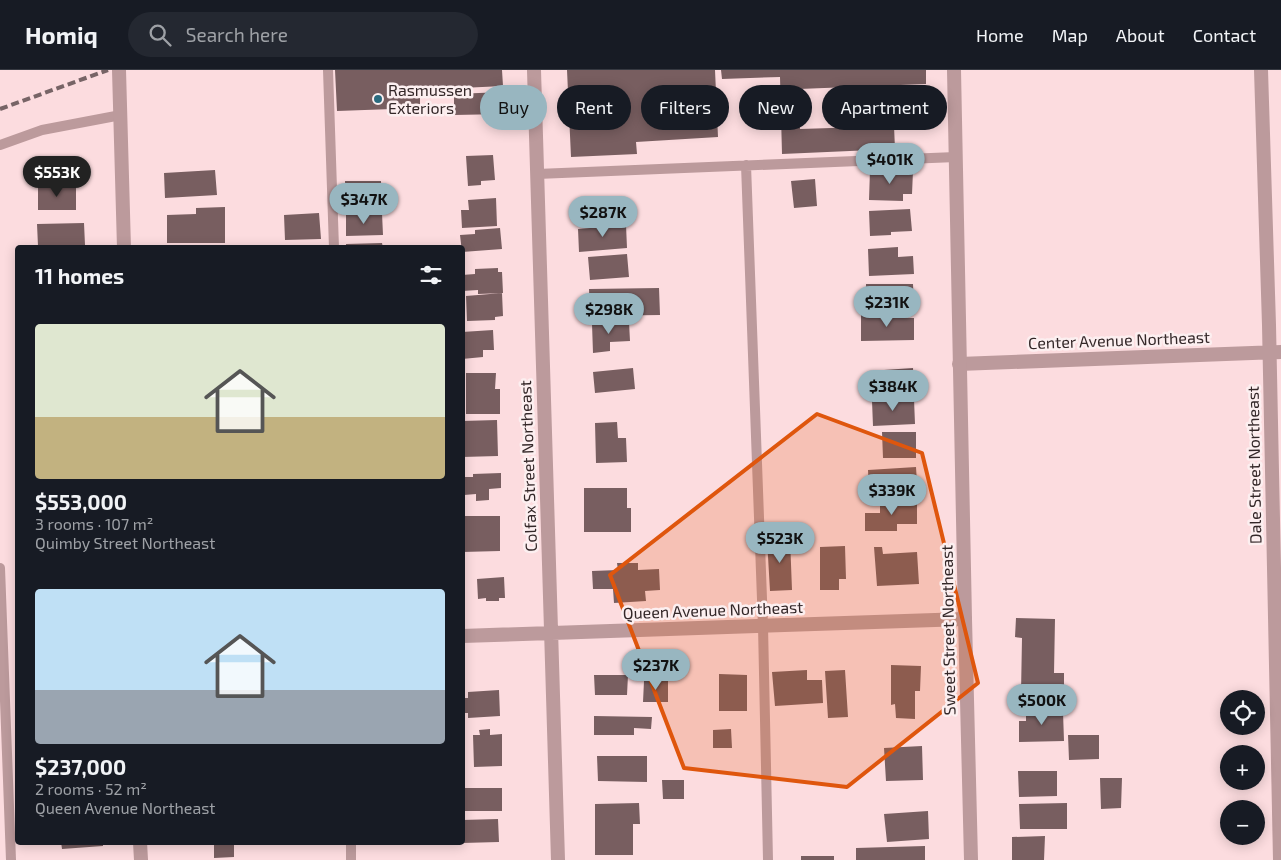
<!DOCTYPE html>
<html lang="en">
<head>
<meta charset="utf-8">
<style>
	:root { --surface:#171b24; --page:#242831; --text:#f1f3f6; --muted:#9ea1a6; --line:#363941; --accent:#98b6c0 }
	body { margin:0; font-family:"Exo 2",sans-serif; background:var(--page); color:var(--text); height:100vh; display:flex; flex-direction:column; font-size:19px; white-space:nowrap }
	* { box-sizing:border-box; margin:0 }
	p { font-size:16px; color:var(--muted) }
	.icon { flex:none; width:28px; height:28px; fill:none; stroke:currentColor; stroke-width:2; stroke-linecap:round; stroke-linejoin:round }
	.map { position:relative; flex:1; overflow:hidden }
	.drawer { position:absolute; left:15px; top:175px; width:450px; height:600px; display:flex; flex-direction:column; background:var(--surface); border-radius:5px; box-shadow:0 2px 12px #0003 }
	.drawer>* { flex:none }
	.banner { position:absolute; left:480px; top:15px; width:475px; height:45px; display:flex; gap:10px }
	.buttons { position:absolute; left:1220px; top:620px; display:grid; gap:10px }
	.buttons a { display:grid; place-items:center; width:45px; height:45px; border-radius:50%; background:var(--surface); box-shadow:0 2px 12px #0003; font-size:25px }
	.price { position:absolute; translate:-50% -42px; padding:0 11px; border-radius:18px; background:var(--accent); color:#111; font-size:16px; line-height:32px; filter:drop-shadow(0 1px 2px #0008) }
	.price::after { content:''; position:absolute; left:50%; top:30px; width:15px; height:11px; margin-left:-8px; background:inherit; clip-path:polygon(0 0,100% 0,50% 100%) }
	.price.active { background:#222; color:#fff }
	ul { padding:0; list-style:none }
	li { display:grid; align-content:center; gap:10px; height:265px; padding:0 20px }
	li span { display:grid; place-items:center; height:155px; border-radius:5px; color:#555 }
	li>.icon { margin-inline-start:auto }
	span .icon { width:90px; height:90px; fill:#fffc; stroke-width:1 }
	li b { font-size:21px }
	h2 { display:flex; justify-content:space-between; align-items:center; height:60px; padding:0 20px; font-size:21px }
	.chip { padding:0 18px; border-radius:22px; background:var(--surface); box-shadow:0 2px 12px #0003; font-size:18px; line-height:45px }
	.chip.active { background:var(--accent); color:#111 }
	header { display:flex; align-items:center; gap:30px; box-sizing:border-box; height:70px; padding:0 25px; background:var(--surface); border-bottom:1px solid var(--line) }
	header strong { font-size:24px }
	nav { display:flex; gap:28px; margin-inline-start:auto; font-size:18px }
	.search { width:350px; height:45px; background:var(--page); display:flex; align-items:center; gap:12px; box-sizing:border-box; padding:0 18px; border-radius:28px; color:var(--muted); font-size:19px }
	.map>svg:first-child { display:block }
</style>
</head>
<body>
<header>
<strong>Homiq</strong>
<div class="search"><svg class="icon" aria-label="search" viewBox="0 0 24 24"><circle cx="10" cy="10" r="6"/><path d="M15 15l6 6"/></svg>Search here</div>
<nav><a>Home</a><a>Map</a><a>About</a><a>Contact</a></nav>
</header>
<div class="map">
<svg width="1281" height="790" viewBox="0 0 1281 790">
	<rect width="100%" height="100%" fill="#fcdcdf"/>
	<path fill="#785e60" d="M335,0H502L503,16L420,20V38L337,41Z
		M567,0H715L718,67L636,72L637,84L571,87Z
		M721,0H926V14L799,19L800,59L894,56L895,79L782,84L780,7L722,9Z
		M504,22V44L454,45V24Z
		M493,85L495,110L481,111V115L468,116L466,86Z
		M215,100L217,125L165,128L164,103Z
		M870,100L913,101L912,124H903V131L869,130Z
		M815,109L817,136L794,138L791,111Z
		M345,111H381L382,136H346Z
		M38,115H76V140H38Z
		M496,128L497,156L462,158L461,140H469L468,130Z
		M225,137V173H167V145L196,144V138Z
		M910,139L912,161L891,162V165L870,166L869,141Z
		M319,143L321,169L285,170L284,145Z
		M382,143L383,165L346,166V144Z
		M84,153L85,175L38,176L37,154Z
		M626,155L627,178L579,182L578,159Z
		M500,158L502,179L462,182L460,165L475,164V160Z
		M382,173L383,178H346V174Z
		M898,177V187L913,186L914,204L869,206L868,179Z
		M627,184L629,207L590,210L588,187Z
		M498,198V202H502L503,223L478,224V220L462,221V205L475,204V199Z
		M866,214H913L914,240L866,241Z
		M659,218L660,245L590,246L589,219Z
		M502,223L503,246L495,247V250L467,251L466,226Z
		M901,244V248H914V270L861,271V245Z
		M629,252L630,271L610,272V281L593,283L592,254Z
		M493,260L494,280H483V287L462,289V262Z
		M633,298L635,319L595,323L593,302Z
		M913,298L914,318L885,321L884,300Z
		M466,303H496L495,319H500V344H466Z
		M914,329L915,354L873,356L872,331Z
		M497,350L498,386L462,387V351Z
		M617,352L618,368H626L627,392L596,393L595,353Z
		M882,362H916V388H883Z
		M916,397L917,413H906L907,420L869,422L868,400Z
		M501,403V418L489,419V430L476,431V424L464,425L463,407H473V404Z
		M584,418H627V438H631V462H584Z
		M880,432H917V454H897V461H865V443H880Z
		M462,446H500V481L462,482Z
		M790,468L792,520L770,521L767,469Z
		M845,476L846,509H839V520H820V477Z
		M874,477H882L883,484L917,482L919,514L877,516Z
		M617,493H638V500L659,499L660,520L645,521L646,531L614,533L613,519H593L592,501L618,500Z
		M504,507L505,528H499V531H486V528L478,529L477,509Z
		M1016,548L1055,549L1054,603H1064V625L1021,623L1022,568L1015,567Z
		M891,595L921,596L920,621H915V649L896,648L895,634L891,635Z
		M807,600V610H822L823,633L775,636L772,602Z
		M845,600L848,647L828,648L825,601Z
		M719,604L747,605V641H719Z
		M594,605H628L627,625H595Z
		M668,610V632H643L644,611Z
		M499,620L500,646L468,648V643H463V628H468V622Z
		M1026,638H1049L1050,642H1063L1064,671L1019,672V651H1026Z
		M594,646L652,647L651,659L634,658V665H594Z
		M490,659V665L502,664V696L474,697L473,665H480L479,660Z
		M731,659L732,678H713V660Z
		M1068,665H1099V689L1069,690Z
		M922,676L923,710L886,711L884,678Z
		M597,686H647V712L598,711Z
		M1018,701H1057V726L1019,727Z
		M1100,708H1122L1121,738L1101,739Z
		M662,710H684V729H663Z
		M462,718H502V741H462Z
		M639,733L640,754H633V785H595V734Z
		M1067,733V759H1020L1019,734Z
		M928,741L929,769L887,772L884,744Z
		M498,749L499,772L462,773V750Z
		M1045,766L1044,790H1012V767Z
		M61,772H103V776L62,779Z
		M214,772H234V787L214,788Z
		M925,776V790H856V778Z
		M801,786H834V790H801Z"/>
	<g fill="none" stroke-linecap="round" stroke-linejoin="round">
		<path stroke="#bc9a9c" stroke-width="10" d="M328,0L334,178
			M0,75L42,60L121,45
			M746,95L763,556L768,790
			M537,104L956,87
			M0,498L11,790
			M351,772V790"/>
		<path stroke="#bc9a9c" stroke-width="14" d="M119,0L124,178
			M534,0L558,790
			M1261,0L1269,255L1280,790
			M959,294L1281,282
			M462,566L965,549
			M140,772L141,790"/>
		<path stroke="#bc9a9c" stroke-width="14" d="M954,0L965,549L971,790"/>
		<path stroke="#776466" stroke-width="4" stroke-dasharray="8 4" stroke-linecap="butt" d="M0,39L108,0"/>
	</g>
	<path fill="#df560d" fill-opacity="0.2" stroke="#df560d" stroke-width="4" stroke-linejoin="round" d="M817,344L922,383L978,613L847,717L684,698L610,505Z"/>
	<circle fill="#2b6b7f" stroke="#fceff0" stroke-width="2" cx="378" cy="29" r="5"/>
	<g text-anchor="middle" stroke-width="5" stroke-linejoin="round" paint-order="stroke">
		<g font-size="16" fill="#332728" stroke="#fceff0" text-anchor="start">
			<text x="388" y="26">Rasmussen<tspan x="388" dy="18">Exteriors</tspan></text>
		</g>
		<g font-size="16" fill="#332728" stroke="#fceff0">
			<text transform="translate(1119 270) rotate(-2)" y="6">Center Avenue Northeast</text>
			<text transform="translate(1254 395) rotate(-91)" y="6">Dale Street Northeast</text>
			<text transform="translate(528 396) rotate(-92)" y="6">Colfax Street Northeast</text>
			<text transform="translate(713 540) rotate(-2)" y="6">Queen Avenue Northeast</text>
			<text transform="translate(948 560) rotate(-91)" y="6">Sweet Street Northeast</text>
		</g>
	</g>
</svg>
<div class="buttons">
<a><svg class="icon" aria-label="locate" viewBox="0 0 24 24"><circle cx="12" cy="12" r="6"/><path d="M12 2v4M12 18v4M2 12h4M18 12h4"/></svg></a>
<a>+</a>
<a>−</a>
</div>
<b class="price" style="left:890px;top:115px">$401K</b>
<b class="price active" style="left:57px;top:128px">$553K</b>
<b class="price" style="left:364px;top:155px">$347K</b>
<b class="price" style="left:603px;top:168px">$287K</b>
<b class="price" style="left:887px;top:258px">$231K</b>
<b class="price" style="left:609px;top:265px">$298K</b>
<b class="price" style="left:893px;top:342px">$384K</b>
<b class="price" style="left:892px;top:446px">$339K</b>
<b class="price" style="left:780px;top:494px">$523K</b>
<b class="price" style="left:656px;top:621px">$237K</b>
<b class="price" style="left:1042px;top:656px">$500K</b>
<div class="banner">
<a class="chip active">Buy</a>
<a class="chip">Rent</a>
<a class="chip">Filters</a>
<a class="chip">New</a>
<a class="chip">Apartment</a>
</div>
<section class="drawer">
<h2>11 homes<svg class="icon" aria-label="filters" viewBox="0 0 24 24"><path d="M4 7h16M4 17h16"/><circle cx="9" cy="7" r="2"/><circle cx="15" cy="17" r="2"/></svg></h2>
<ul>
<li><span style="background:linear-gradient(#dfe7d0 60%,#c2b280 0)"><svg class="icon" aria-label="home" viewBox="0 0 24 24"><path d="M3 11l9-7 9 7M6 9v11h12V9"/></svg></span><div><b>$553,000</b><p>3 rooms · 107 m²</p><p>Quimby Street Northeast</p></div></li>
<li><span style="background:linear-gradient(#bfe0f5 65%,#9aa5b1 0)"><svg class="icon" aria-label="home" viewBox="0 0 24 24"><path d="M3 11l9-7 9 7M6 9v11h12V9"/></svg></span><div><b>$237,000</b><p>2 rooms · 52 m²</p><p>Queen Avenue Northeast</p></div></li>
</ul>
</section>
</div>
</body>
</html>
